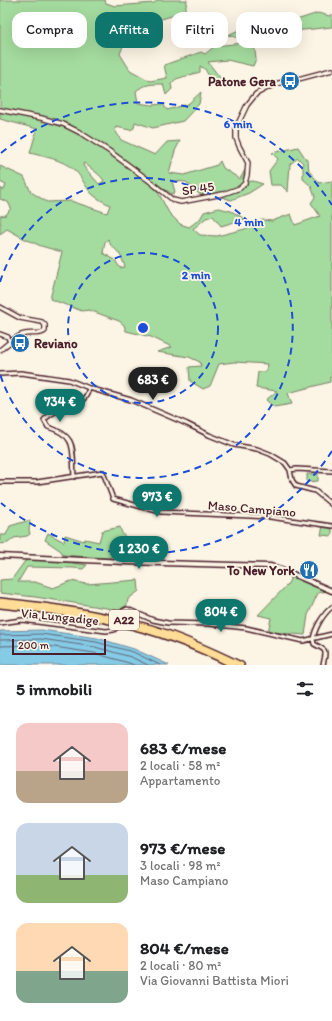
<!DOCTYPE html>
<html lang="it">
<head>
<meta charset="utf-8">
<style>
	:root { --surface:#fff; --page:#f6f6f6; --text:#202124; --muted:#757577; --accent:#0f766e }
	body { margin:0; font-family:Itim,sans-serif; background:var(--page); color:var(--text); height:100vh; display:flex; flex-direction:column; font-size:15px; white-space:nowrap }
	* { box-sizing:border-box; margin:0 }
	p { font-size:13px; color:var(--muted) }
	.icon { flex:none; width:22px; height:22px; fill:none; stroke:currentColor; stroke-width:2; stroke-linecap:round; stroke-linejoin:round }
	.map { position:relative; height:665px; overflow:hidden }
	.drawer { display:flex; flex-direction:column; background:var(--surface); flex:1 }
	.drawer>* { flex:none }
	.top-card { position:absolute; left:12px; top:12px; width:308px; height:36px; display:flex; gap:8px }
	.scale { position:absolute; left:12px; bottom:10px; width:94px; box-sizing:border-box; padding-left:4px; border:2px solid #4a1f2b; border-top:0; font-size:11px; line-height:14px; white-space:nowrap; color:#4a1f2b; -webkit-text-stroke:3px #fcf5e5; paint-order:stroke }
	.price { position:absolute; translate:-50% -34px; padding:0 9px; border-radius:14px; background:var(--accent); color:#fff; font-size:13px; line-height:26px; filter:drop-shadow(0 1px 2px #0008) }
	.price::after { content:''; position:absolute; left:50%; top:24px; width:12px; height:9px; margin-left:-6px; background:inherit; clip-path:polygon(0 0,100% 0,50% 100%) }
	.price.current { background:#222; color:#fff }
	ul { padding:0; list-style:none }
	li { display:flex; align-items:center; gap:12px; height:100px; padding:0 16px }
	li span { display:grid; place-items:center; flex:none; width:112px; height:80px; border-radius:12px; color:#555 }
	li>.icon { margin-inline-start:auto }
	span .icon { width:48px; height:48px; fill:#fffc; stroke-width:1 }
	li b { font-size:17px }
	h2 { display:flex; justify-content:space-between; align-items:center; height:48px; padding:0 16px; font-size:17px }
	.chip { padding:0 14px; border-radius:12px; background:var(--surface); box-shadow:0 4px 16px #0002; font-size:14px; line-height:36px }
	.chip.current { background:var(--accent); color:#fff }
	.map>svg:first-child { display:block }
</style>
</head>
<body>
<div class="map">
<svg width="332" height="665" viewBox="0 0 332 665">
	<rect width="100%" height="100%" fill="#fcf5e5"/>
	<filter id="ink" filterUnits="userSpaceOnUse"><feTurbulence type="fractalNoise" baseFrequency=".025" numOctaves="2"/><feDisplacementMap in="SourceGraphic" scale="8" xChannelSelector="R" yChannelSelector="G"/><feConvolveMatrix kernelMatrix="1 2 1 2 8 2 1 2 1" color-interpolation-filters="sRGB"/></filter>
	<g filter="url(#ink)">
		<path fill="#a4db9e" stroke="#777d64" fill-rule="evenodd" d="M0,0H105L106,3L115,6L154,3L158,0H187L185,12L145,24L126,38L120,54L130,70L150,81L167,78L164,65L201,52L205,54L215,46L242,43L238,38L228,35L243,28H252L256,39L254,44L256,59L253,66L227,60L208,62L221,79L213,84L205,69L200,66V72L176,79L171,84L172,89L166,95L163,84C152,84 144,84 136,91L138,103L152,105L163,104L167,110L188,104L201,92L199,104L183,121L153,128L135,122L134,128L130,130L116,127L115,130L121,140L155,155L167,142L180,141L175,151L169,173L184,175L217,165L220,161L223,168L240,179L246,168L243,182L253,181L263,184L249,193L231,200L213,194H199L186,182L172,181L175,192L172,194L158,185V192L169,213L180,224L189,227L200,219L204,212L219,208L231,211L245,219L221,226L213,216L206,218L193,229L200,235L217,236L245,229L262,220L272,221L291,214L295,225L320,216L311,203L315,197L311,186L303,179V163L298,158L290,164L288,192L281,185H271L269,171L278,159L272,153L298,147L308,162L309,171L319,183L332,181V377H330V382L288,393L292,404L274,407L266,400L277,391L256,388L258,372H266L268,364L234,362L219,364L210,386L203,389L190,381L189,367L201,366L200,362L189,357L157,352L172,347L151,337L126,331L124,325L119,321L89,310L82,311L50,299L62,252L41,246L23,238L7,229L0,234V225L1,223L0,222V216L6,215L11,208L8,202L0,199V188L4,190L6,185L0,182V166L24,177L31,192L47,202L71,201L107,213L110,205C102,201 92,196 88,189C83,182 80,174 73,169C61,159 45,157 30,153L37,129L0,119ZM84,163C89,167 102,176 104,181L99,184L84,167L83,164ZM108,239C111,248 113,246 118,252C122,257 123,262 125,267L120,268L115,260L103,253L105,242Z
			M318,13L330,16L332,14V27L275,33L278,26Z
			M307,474H318V481L307,482Z
			M30,520L29,530L30,534L27,536L14,538L8,543L0,544V535H6L10,526Z
			M323,526L332,527V536L321,535Z
			M120,527C123,538 126,538 136,542L124,552L108,558L73,556L63,555L61,551L45,540L48,533L64,542L65,535L84,541L85,539L99,542L102,531Z
			M34,559L81,564L87,565L83,569L74,568L27,567L18,582H35L53,588L71,581L87,584L138,580L139,591L128,599L127,605L119,610L35,597L0,593V580L12,579L25,561Z
			M292,576L325,589L327,591L318,593L308,615L305,635L268,632L271,618L258,615L287,585Z"/>
		<path fill="#85cbe6" stroke="#6d869b" d="M42,630L97,638L134,649L169,665H0V631Z"/>
		<g fill="none" stroke-linecap="round" stroke-linejoin="round">
			<path stroke="#626476" stroke-width="1" d="M0,635L41,634L96,642L133,652L160,665
				M0,640L41,639L95,647L131,657L148,665
				M0,646L41,645L94,653L129,663L134,665"/>
			<path stroke="#d8cac0" stroke-width="3" stroke-dasharray="3 1.5" stroke-linecap="butt" d="M116,628L123,611"/>
			<g stroke="#4a1f2b" stroke-width="6">
				<path id="minor" d="M0,334L8,337L10,343
					M0,374L21,373L69,380L89,388L131,400L187,424L209,435L234,445L257,449L270,454L285,463L290,470L292,480L296,486L315,491L332,505
					M290,470L297,469L332,471
					M74,477C72,450 78,436 48,427L44,420C47,417 52,413 57,411C71,405 85,406 89,388
					M0,482H37L103,472L113,499L149,509L161,512L270,517L332,526
					M123,611L127,609L153,620L168,623L209,624L246,628L303,641L332,634
					M0,623L22,620L106,631L114,630L116,628
					M313,639C315,628 323,614 332,607
					M313,639L314,644C328,651 326,650 323,665"/>
			</g>
			<g stroke="#4a1f2b" stroke-width="6">
				<path id="tertiary" d="M0,110L41,118L63,124L79,132L109,151L147,179L173,200L181,202L223,194L240,188L245,183L247,175L248,163L239,146L236,138V128L247,105L256,94L271,86L279,83L302,78L332,70
					M0,307L20,318L42,322L45,325V331C39,336 32,332 25,334C16,335 7,345 0,350"/>
			</g>
			<g stroke="#4a1f2b" stroke-width="7">
				<path id="secondary" d="M0,556L125,562L270,566L281,569L332,591"/>
			</g>
			<g stroke="#4a1f2b" stroke-width="8">
				<path id="motorway" d="M0,601C51,606 101,613 151,628C182,637 212,651 241,665
					M0,605C39,609 77,614 115,622C155,631 196,646 233,665"/>
			</g>
			<use href="#minor" stroke="#fcf5e5" stroke-width="3"/>
			<use href="#tertiary" stroke="#fcf5e5" stroke-width="3.5"/>
			<use href="#secondary" stroke="#fcf5e5" stroke-width="4"/>
			<use href="#motorway" stroke="#ffdd96" stroke-width="5"/>
		</g>
	</g>
	<g fill="none" stroke="#1d4ed8" stroke-width="2" stroke-dasharray="7 5">
		<circle cx="143" cy="328" r="75"/>
		<path d="M0 282A150 150 0 1 1 0 374"/>
		<path d="M332 451A225 225 0 0 1 1 503M1 153A225 225 0 0 1 332 205"/>
	</g>
	<defs>
		<g id="bus-disc" transform="scale(1)"><circle r="9.5" fill="#1f6fb2" stroke="#fcf5e5"/><path d="M-5-6H5V4H4V6H2V4H-2V6H-4V4H-5ZM-3.5-4V0h7V-4ZM-3.5 1.2v1.5H-2V1.2ZM2 1.2v1.5H3.5V1.2Z" fill="#fff"/></g>
		<g id="restaurant-disc" transform="scale(1)"><circle r="9.5" fill="#1f6fb2" stroke="#fcf5e5"/><path d="M-5-6h1v4h1v-4h1v4h1v-4h1v5L-1.5 .5V6h-2V.5L-5-1ZM5-6V6H3V1.5H1.5Q1.5-4 5-6Z" fill="#fff"/></g>
	</defs>
	<g fill-rule="evenodd">
		<use href="#bus-disc" x="290" y="81"/>
		<use href="#bus-disc" x="20" y="343"/>
		<use href="#restaurant-disc" x="309" y="570"/>
	</g>
	<g text-anchor="middle" stroke-width="3.5" stroke-linejoin="round" paint-order="stroke">
		<rect fill="#fcf5e5" stroke="#7f5f63" stroke-width="1" x="109" y="610" width="30" height="20" rx="3"/>
		<g font-size="12" font-weight="bold" fill="#4a1f2b">
			<text x="124" y="624">A22</text>
		</g>
		<g font-size="13" font-weight="bold" fill="#4a1f2b" stroke="#fcf5e5" text-anchor="end">
			<text x="276" y="86">Patone Gera</text>
			<text x="34" y="348" text-anchor="start">Reviano</text>
			<text x="295" y="575">To New York</text>
		</g>
		<g font-size="13" fill="#4a1f2b" stroke="#fcf5e5">
			<text transform="translate(198 188) rotate(-9)" y="5">SP 45</text>
			<text transform="translate(252 508) rotate(5)" y="5">Maso Campiano</text>
			<text transform="translate(60 616) rotate(6)" y="5">Via Lungadige</text>
		</g>
	</g>
	<circle cx="143" cy="328" r="6" fill="#1d4ed8" stroke="#fcf5e5" stroke-width="2"/>
	<g font-size="12" text-anchor="middle" font-weight="bold" fill="#1d4ed8" stroke="#fcf5e5" stroke-width="3.5" stroke-linejoin="round" paint-order="stroke">
		<text x="238" y="128">6 min</text>
		<text x="249" y="226">4 min</text>
		<text x="196" y="279">2 min</text>
	</g>
</svg>
<div class="scale">200 m</div>
<b class="price current" style="left:153px;top:401px">683 €</b>
<b class="price" style="left:60px;top:423px">734 €</b>
<b class="price" style="left:157px;top:518px">973 €</b>
<b class="price" style="left:139px;top:570px">1 230 €</b>
<b class="price" style="left:221px;top:633px">804 €</b>
<div class="top-card">
<a class="chip">Compra</a>
<a class="chip current">Affitta</a>
<a class="chip">Filtri</a>
<a class="chip">Nuovo</a>
</div>
</div>
<section class="drawer">
<h2>5 immobili<svg class="icon" aria-label="filters" viewBox="0 0 24 24"><path d="M4 7h16M4 17h16"/><circle cx="9" cy="7" r="2"/><circle cx="15" cy="17" r="2"/></svg></h2>
<ul>
<li><span style="background:linear-gradient(#f6c9c9 60%,#b9a48a 0)"><svg class="icon" aria-label="home" viewBox="0 0 24 24"><path d="M3 11l9-7 9 7M6 9v11h12V9"/></svg></span><div><b>683 €/mese</b><p>2 locali · 58 m²</p><p>Appartamento</p></div></li>
<li><span style="background:linear-gradient(#c9d6e8 65%,#8fb573 0)"><svg class="icon" aria-label="home" viewBox="0 0 24 24"><path d="M3 11l9-7 9 7M6 9v11h12V9"/></svg></span><div><b>973 €/mese</b><p>3 locali · 98 m²</p><p>Maso Campiano</p></div></li>
<li><span style="background:linear-gradient(#ffd9b3 60%,#7fa58c 0)"><svg class="icon" aria-label="home" viewBox="0 0 24 24"><path d="M3 11l9-7 9 7M6 9v11h12V9"/></svg></span><div><b>804 €/mese</b><p>2 locali · 80 m²</p><p>Via Giovanni Battista Miori</p></div></li>
</ul>
</section>
</body>
</html>
